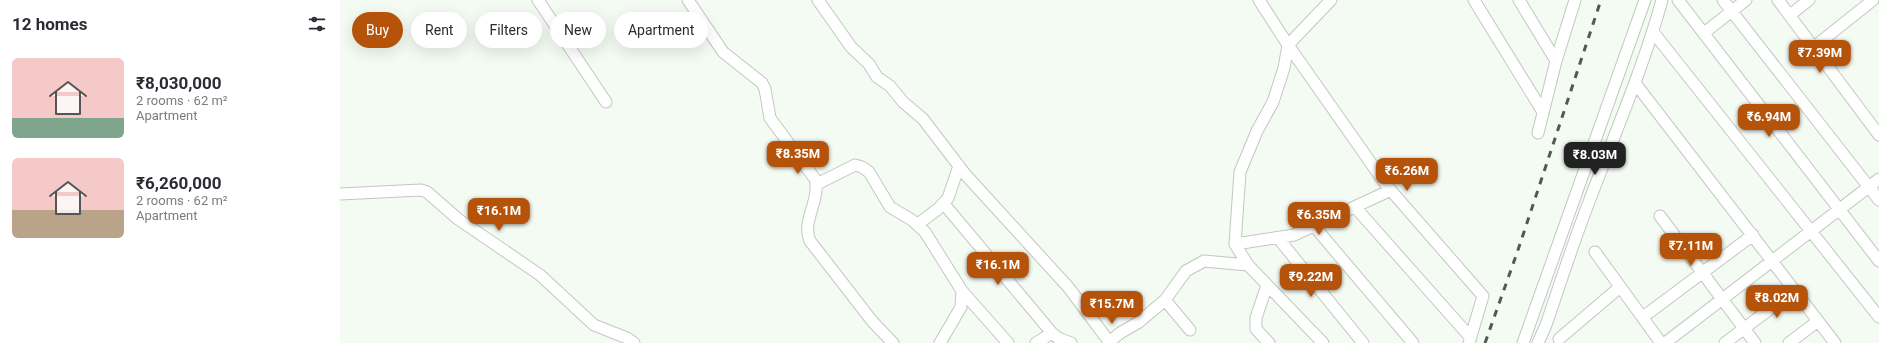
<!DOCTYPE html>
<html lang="en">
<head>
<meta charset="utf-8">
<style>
	:root { --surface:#fff; --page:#f7f7f7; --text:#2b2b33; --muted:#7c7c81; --accent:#b45309 }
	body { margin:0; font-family:Roboto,sans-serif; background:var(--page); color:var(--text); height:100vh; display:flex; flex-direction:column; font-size:15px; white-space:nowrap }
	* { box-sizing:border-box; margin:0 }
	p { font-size:13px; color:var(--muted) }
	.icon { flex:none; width:22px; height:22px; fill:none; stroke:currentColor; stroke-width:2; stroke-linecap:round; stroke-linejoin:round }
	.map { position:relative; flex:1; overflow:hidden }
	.side { display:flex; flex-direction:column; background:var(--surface); width:340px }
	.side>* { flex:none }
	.top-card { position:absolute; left:12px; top:12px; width:380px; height:36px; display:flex; gap:8px }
	.price { position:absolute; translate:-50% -34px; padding:0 9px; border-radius:8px; background:var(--accent); color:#fff; font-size:13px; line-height:26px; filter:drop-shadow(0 1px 2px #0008) }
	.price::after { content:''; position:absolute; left:50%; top:24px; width:12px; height:9px; margin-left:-6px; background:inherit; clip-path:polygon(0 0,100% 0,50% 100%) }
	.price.on { background:#222; color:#fff }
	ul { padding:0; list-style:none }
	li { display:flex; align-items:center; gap:12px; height:100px; padding:0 12px }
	li span { display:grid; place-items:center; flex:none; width:112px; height:80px; border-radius:6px; color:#555 }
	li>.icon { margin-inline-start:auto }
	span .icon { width:48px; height:48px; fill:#fffc; stroke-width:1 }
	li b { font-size:17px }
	h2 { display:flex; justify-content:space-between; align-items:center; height:48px; padding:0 12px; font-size:17px }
	.pill { padding:0 14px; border-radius:18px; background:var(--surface); box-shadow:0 4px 16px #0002; font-size:14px; line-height:36px }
	.pill.on { background:var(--accent); color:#fff }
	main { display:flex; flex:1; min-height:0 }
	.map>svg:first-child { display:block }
</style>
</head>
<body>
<main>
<section class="side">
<h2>12 homes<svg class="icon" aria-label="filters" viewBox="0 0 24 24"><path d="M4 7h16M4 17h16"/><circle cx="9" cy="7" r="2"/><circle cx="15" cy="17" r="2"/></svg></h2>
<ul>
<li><span style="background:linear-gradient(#f6c9c9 75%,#7fa58c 0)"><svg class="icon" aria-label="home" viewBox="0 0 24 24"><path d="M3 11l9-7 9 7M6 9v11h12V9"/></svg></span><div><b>₹8,030,000</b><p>2 rooms · 62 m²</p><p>Apartment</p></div></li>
<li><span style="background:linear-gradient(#f6c9c9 65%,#b9a48a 0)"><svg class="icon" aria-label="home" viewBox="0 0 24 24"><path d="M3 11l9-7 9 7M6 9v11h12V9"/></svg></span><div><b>₹6,260,000</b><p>2 rooms · 62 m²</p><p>Apartment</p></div></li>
</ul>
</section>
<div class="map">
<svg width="1539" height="343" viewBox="0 0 1539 343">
	<rect width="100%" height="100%" fill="#f4fbf3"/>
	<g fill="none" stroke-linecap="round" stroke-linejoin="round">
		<g stroke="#c1c8c0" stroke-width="13">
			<path id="minor" d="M198,0L266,102
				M348,0L383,52L422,83L425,89L430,118L475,179C481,200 461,221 470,241L532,321L553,343
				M478,0L511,47L529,64L537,77L550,86L563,102L583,119L625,174L729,288L770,343
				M919,0L948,45L944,68L933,102L917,131L900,172L895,244L908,265L983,343
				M991,0L948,45L1047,186L1143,296L1129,343
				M1134,0L1203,112
				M1179,0L1216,61
				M1338,0L1539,261
				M1383,0L1539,200
				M1438,0L1539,135
				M1450,15L1469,0
				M1313,32L1539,317
				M1364,33L1406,0
				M1474,47L1533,0
				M1295,83L1495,343
				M1198,133L1216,61L1235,0
				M477,184L515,165L522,167L529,172L550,207L572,220L585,232L622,291L621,307L600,343
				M0,194L81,190L87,192L118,219L200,275L254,325L287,338L294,343
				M604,204L712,333L718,338L731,343
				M1015,207L1131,338
				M1320,216L1415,343
				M578,224L598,209L608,198L619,166
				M974,226L1073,343
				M938,238L1023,343
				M895,244L954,235L1051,190
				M1255,252L1321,343
				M927,285L916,318V329L929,343
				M622,291L668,343
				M825,300L850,330
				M1303,317L1413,235
				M1219,339L1280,287
				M696,343L712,333
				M768,343L780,333L799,322L825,300L846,271L864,261L908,265
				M1183,343L1305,0
				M1198,343L1206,325C1220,284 1233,243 1249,202C1274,135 1303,69 1322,0
				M1325,343L1539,179
				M1385,343L1455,290
				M1449,343L1478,321"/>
		</g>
		<use href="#minor" stroke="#fff" stroke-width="11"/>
		<path stroke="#545854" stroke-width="3" stroke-dasharray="7 7" stroke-linecap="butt" d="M1145,343L1177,253L1261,0"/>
	</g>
</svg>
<b class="price" style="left:1480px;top:74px">₹7.39M</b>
<b class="price" style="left:1429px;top:138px">₹6.94M</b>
<b class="price" style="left:458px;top:175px">₹8.35M</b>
<b class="price on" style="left:1255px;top:176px">₹8.03M</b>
<b class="price" style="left:1067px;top:192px">₹6.26M</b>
<b class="price" style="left:159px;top:232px">₹16.1M</b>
<b class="price" style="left:979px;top:236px">₹6.35M</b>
<b class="price" style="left:1351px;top:267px">₹7.11M</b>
<b class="price" style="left:658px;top:286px">₹16.1M</b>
<b class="price" style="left:971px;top:298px">₹9.22M</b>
<b class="price" style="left:1437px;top:319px">₹8.02M</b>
<b class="price" style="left:772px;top:325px">₹15.7M</b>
<div class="top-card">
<a class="pill on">Buy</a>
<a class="pill">Rent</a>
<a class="pill">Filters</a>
<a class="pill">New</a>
<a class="pill">Apartment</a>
</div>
</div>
</main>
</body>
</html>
